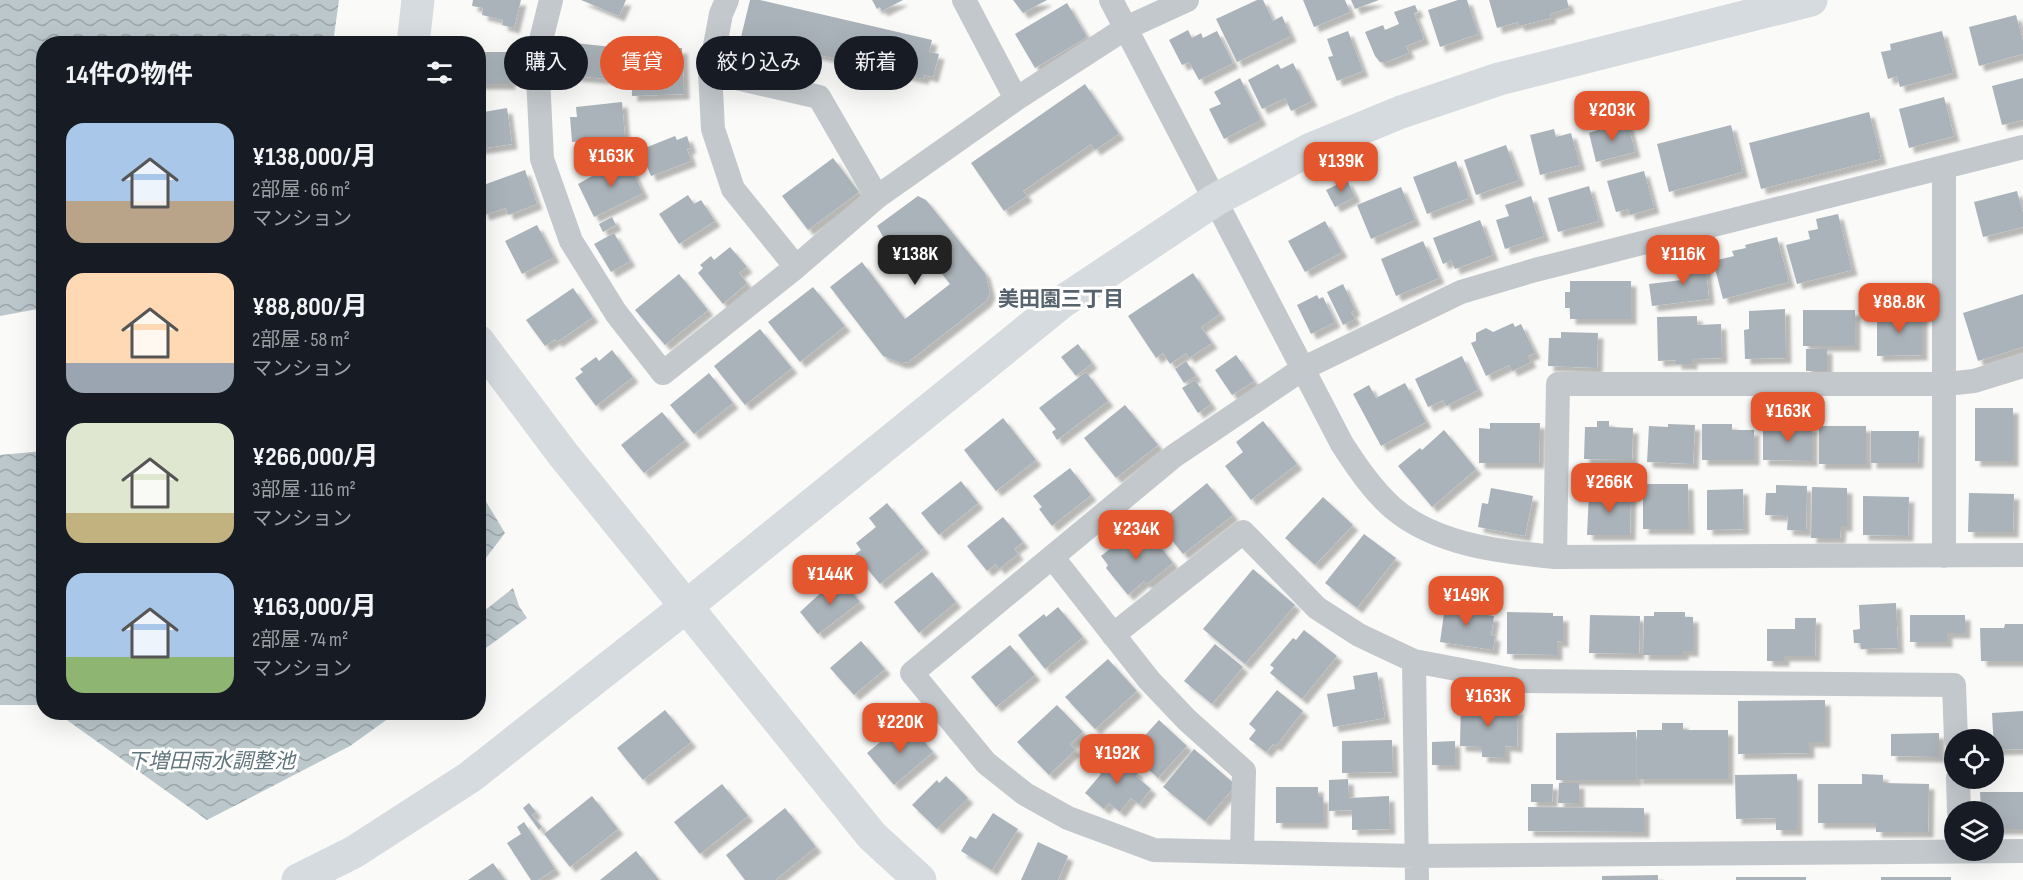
<!DOCTYPE html>
<html lang="ja">
<head>
<meta charset="utf-8">
<style>
	:root { --surface:#171b24; --page:#242831; --text:#f1f3f6; --muted:#9ea1a6; --accent:#e4572e }
	body { margin:0; font-family:"Sofia Sans Condensed","Noto Sans JP",sans-serif; background:var(--page); color:var(--text); height:100vh; display:flex; flex-direction:column; font-size:22px; white-space:nowrap }
	* { box-sizing:border-box; margin:0 }
	p { font-size:20px; color:var(--muted) }
	.icon { flex:none; width:33px; height:33px; fill:none; stroke:currentColor; stroke-width:2; stroke-linecap:round; stroke-linejoin:round }
	.map { position:relative; flex:1; overflow:hidden }
	.side { position:absolute; left:36px; top:36px; width:450px; height:684px; display:flex; flex-direction:column; background:var(--surface); border-radius:24px; box-shadow:0 6px 24px #0002 }
	.side>* { flex:none }
	.guide { position:absolute; left:504px; top:36px; width:570px; height:54px; display:flex; gap:12px }
	.fabs { position:absolute; left:1944px; top:729px; display:grid; gap:12px }
	.fabs a { display:grid; place-items:center; width:60px; height:60px; border-radius:50%; background:var(--surface); box-shadow:0 6px 24px #0002; font-size:30px }
	.price { position:absolute; translate:-50% -51px; padding:0 14px; border-radius:12px; background:var(--accent); color:#fff; font-size:20px; line-height:39px; filter:drop-shadow(0 2px 3px #0008) }
	.price::after { content:''; position:absolute; left:50%; top:36px; width:18px; height:14px; margin-left:-9px; background:inherit; clip-path:polygon(0 0,100% 0,50% 100%) }
	.price.on { background:#222; color:#fff }
	ul { padding:0; list-style:none }
	li { display:flex; align-items:center; gap:18px; height:150px; padding:0 30px }
	li span { display:grid; place-items:center; flex:none; width:168px; height:120px; border-radius:18px; color:#555 }
	li>.icon { margin-inline-start:auto }
	span .icon { width:72px; height:72px; fill:#fffc; stroke-width:1 }
	li b { font-size:26px }
	h2 { display:flex; justify-content:space-between; align-items:center; height:72px; padding:0 30px; font-size:26px }
	.chip { padding:0 21px; border-radius:27px; background:var(--surface); box-shadow:0 6px 24px #0002; font-size:21px; line-height:54px }
	.chip.on { background:var(--accent); color:#fff }
	.map>svg:first-child { display:block }
</style>
</head>
<body>
<div class="map">
<svg width="2023" height="880" viewBox="0 0 2023 880">
	<defs>
		<pattern id="water-waves" width="16" height="10" patternUnits="userSpaceOnUse" patternTransform="scale(1.5)"><rect width="16" height="10" fill="#bbc7cb"/><path d="M0 5q4-4 8 0t8 0" fill="none" stroke="#9ca6aa"/></pattern>
		<filter id="shadow"><feDropShadow dx="5.5" dy="5.5" stdDeviation="1.5" flood-color="#0004"/></filter>
	</defs>
	<rect width="100%" height="100%" fill="#fafaf8"/>
	<path fill="url(#water-waves)" d="M0,0H339L333,43L44,44L43,308L0,316Z
		M43,451V705H0V455Z
		M479,490L505,533L479,567H478Z
		M513,588L519,606L527,618L479,653V615Z
		M57,713H396L350,746L207,820Z"/>
	<path fill="#aab3b9" filter="url(#shadow)" d="M473,0H521L514,28L502,25L503,20L482,15L483,8L472,6Z
		M581,0H626L619,16Z
		M750,0H760L932,40L929,52L939,54L933,77L924,75L923,79L741,37Z
		M872,0H903L882,11L880,7L877,9Z
		M1013,0H1047L1023,13Z
		M1257,0H1263L1273,21L1282,16L1291,36L1237,62L1216,19Z
		M1303,0H1345L1350,12L1314,27Z
		M1351,0H1379L1355,9Z
		M1458,0H1467L1478,34L1440,47L1428,10Z
		M1489,0H1567L1569,8L1550,14L1551,18L1519,26L1518,22L1497,28Z
		M1067,3L1087,37L1035,68L1015,34Z
		M1415,5L1418,12L1414,13L1424,39L1406,46L1409,53L1386,62H1380L1375,56L1365,32L1383,25L1385,30L1399,24L1394,12Z
		M2016,15L2023,41V54L1979,66L1969,27Z
		M1188,30L1192,38L1201,33L1203,38L1217,31L1233,63L1199,80L1189,62L1182,65L1169,40Z
		M1348,31L1363,71L1337,81L1328,57L1333,56L1327,39Z
		M1942,31L1953,73L1900,87L1897,76L1888,79L1881,52L1891,50L1890,44Z
		M575,43L621,48L617,80L575,76L577,58L573,57Z
		M682,48L684,94L632,96L631,50Z
		M478,52H510V84H478Z
		M1293,63L1312,101L1291,111L1285,98L1262,109L1248,80L1278,64L1281,69Z
		M1240,78L1261,120L1224,139L1209,109L1221,104L1214,92Z
		M2023,78V120L2002,125L1992,86Z
		M1085,84L1119,134L1095,150L1091,144L1023,191L1027,196L1004,211L971,163Z
		M1944,97L1954,136L1909,148L1899,109Z
		M622,102L625,138L572,142L570,117H577L576,107Z
		M507,108L512,144L478,149V113Z
		M1869,112L1881,159L1761,189L1749,143Z
		M1627,120L1635,152L1596,162L1589,133Z
		M1731,125L1743,172L1669,192L1657,144Z
		M1554,129L1556,137L1571,133L1580,165L1540,175L1530,135Z
		M675,136L677,140L687,136L691,148L687,149L691,161L651,176L640,150Z
		M1506,145L1519,180L1476,195L1464,160Z
		M626,157L643,193L594,217L578,184Z
		M833,158L859,192L808,230L782,196Z
		M1456,161L1469,198L1427,214L1413,177Z
		M525,170L537,204L508,215L506,208L484,215L478,201V187Z
		M1644,171L1654,208L1630,215L1628,209L1616,212L1607,181Z
		M1347,180L1355,197L1335,207L1326,190Z
		M1589,186L1599,221L1558,232L1548,198Z
		M1401,187L1415,220L1371,239L1357,205Z
		M2017,191L2023,213V227L1983,237L1974,202Z
		M688,195L694,204L701,200L715,221L679,244L659,214Z
		M918,196L926,200L985,273L990,293L986,301L908,362L901,363L883,356L830,287L862,262L905,319L950,284L917,242L895,258L877,226Z
		M1531,196L1544,236L1505,249L1496,220L1509,216L1505,205Z
		M1838,214L1852,270L1797,284L1786,245L1810,239L1808,231L1818,229L1816,219Z
		M612,217L616,225L603,232L599,224Z
		M1480,220L1493,255L1455,269L1451,260L1443,264L1433,238Z
		M1325,221L1342,252L1305,272L1288,241Z
		M537,225L554,257L522,274L505,241Z
		M614,233L630,261L611,272L594,244Z
		M1777,237L1789,282L1723,299L1713,261L1734,256L1732,251L1746,248L1745,245Z
		M1423,241L1439,278L1396,296L1381,259Z
		M730,247L747,267L739,273L747,283L723,304L698,273L703,268L700,265L711,256L714,260Z
		M1705,261L1709,299L1652,306L1649,284L1682,280L1680,263Z
		M1193,273L1220,314L1201,327L1212,343L1189,358L1186,353L1170,364L1163,353L1156,358L1128,316Z
		M679,274L708,310L665,345L635,310Z
		M1570,281H1631V319H1570V308H1565V292H1570Z
		M1343,284L1355,310L1351,312L1355,319L1343,325L1327,292Z
		M813,287L845,326L800,362L768,322Z
		M573,288L593,317L557,342L555,339L545,346L526,320Z
		M2023,294V347L1978,361L1963,313Z
		M1317,295L1319,299L1323,297L1335,322L1311,334L1297,305Z
		M1785,309L1786,358L1745,359L1744,330L1749,329V311Z
		M1803,310H1855V346H1803Z
		M1877,313L1922,314V355L1877,356Z
		M1697,316V325L1721,324L1722,358L1692,359V364H1676V360L1658,361L1657,317Z
		M1513,323L1515,327L1521,324L1535,353L1528,356L1531,362L1512,371L1509,365L1486,376L1471,343L1476,341V333L1486,328L1493,332Z
		M760,329L792,368L745,405L714,366Z
		M1561,332L1598,333L1597,368L1548,366L1549,338H1561Z
		M1078,344L1092,363L1076,376L1061,357Z
		M1827,348V371H1806V349Z
		M612,350L633,377L596,406L575,378L583,372L580,369L596,357L599,361Z
		M1236,355L1254,381L1232,395L1215,370Z
		M1462,356L1478,390L1446,406L1443,400L1428,407L1415,379Z
		M1186,361L1196,376L1184,383L1175,369Z
		M1086,372L1108,401L1057,440L1052,432L1056,429L1039,408Z
		M709,373L733,403L694,434L670,405Z
		M1195,380L1211,404L1198,413L1182,388Z
		M1405,383L1426,422L1381,446L1353,394L1369,385L1376,398Z
		M1125,405L1158,445L1116,478L1084,438Z
		M1975,408H2013V461H1975Z
		M662,412L685,440L644,473L621,445Z
		M1003,418L1036,460L996,491L964,450Z
		M1263,421L1297,464L1251,500L1225,466L1243,452L1236,442Z
		M1597,421H1609V427L1633,428L1632,460L1584,459L1585,427H1597Z
		M1490,423H1540L1539,463H1479V428L1490,429Z
		M1668,424L1695,425L1693,464L1647,462L1649,426L1668,427Z
		M1702,424H1732V430H1754V460H1702Z
		M1763,426H1812V461L1763,460Z
		M1819,426H1866V464H1819Z
		M1444,430L1476,469L1432,507L1398,466L1420,448L1422,450Z
		M1871,431H1919L1918,463H1871Z
		M1070,468L1091,495L1052,526L1039,509L1042,507L1033,496Z
		M961,481L978,503L939,535L921,513Z
		M1207,483L1233,515L1183,554L1158,523Z
		M1643,484H1688L1689,529H1643Z
		M1776,485L1807,486L1806,531L1787,530L1788,516L1765,515L1766,493H1776Z
		M1812,487L1847,488V526H1841L1840,538H1811Z
		M1491,488L1533,496L1525,536L1478,527L1482,503L1488,504Z
		M1743,489L1744,529L1707,530V490Z
		M1589,493L1631,494L1630,535H1587Z
		M1969,493L2014,494L2013,532H1968Z
		M1863,496L1909,497L1908,536L1863,535Z
		M1323,497L1353,525L1315,565L1285,538Z
		M887,503L924,548L880,584L855,554L861,550L856,543L876,527L869,518Z
		M1003,517L1023,542L1014,549L1018,554L999,569L996,564L987,571L967,546Z
		M1135,529L1140,535L1147,530L1173,563L1147,584L1144,581L1128,595L1106,568L1108,565L1101,556Z
		M1364,534L1396,558L1357,608L1325,583Z
		M1253,569L1295,605L1245,664L1203,629Z
		M932,572L956,602L919,633L894,602Z
		M839,576L860,602L818,634L800,612Z
		M1446,599L1467,602L1466,612L1494,616L1491,635L1495,636L1493,650L1440,642Z
		M1896,603L1898,648L1861,649V643H1854L1853,630L1860,629L1859,605Z
		M1058,607L1083,637L1045,669L1018,635L1044,614L1046,617Z
		M1507,612L1553,613V616H1563V642L1557,641V655L1507,654Z
		M1654,612H1685V617H1693V651H1683V655H1643L1644,616H1654Z
		M1590,615L1640,616L1639,654L1589,653Z
		M1910,615H1965V633H1947V642H1910Z
		M1795,618H1816L1815,656H1784V661H1767V629H1795Z
		M2005,624H2023V661H1981L1980,628H2004Z
		M1304,630L1337,656L1302,699L1270,673L1274,668L1270,665L1293,638L1296,640Z
		M861,641L885,669L854,695L830,668Z
		M1215,644L1243,667L1212,704L1184,681Z
		M1010,645L1035,675L996,707L971,677Z
		M1108,659L1137,691L1095,729L1065,697Z
		M1377,672L1385,718L1333,727L1327,694L1355,689L1353,676Z
		M1277,690L1303,711L1276,746L1273,744L1266,752L1249,739L1256,730L1249,724Z
		M1461,697H1479V709H1518L1517,747L1505,746V758L1482,757V747L1460,746Z
		M1825,700V742H1809V753L1738,754V701Z
		M1057,705L1083,732L1070,744L1075,750L1049,775L1017,742Z
		M665,710L691,742L643,780L617,748Z
		M2023,711V749L1994,750L1992,713Z
		M1159,720L1187,746L1158,778L1130,752Z
		M1662,723H1683V730H1728V779H1637V730H1662Z
		M909,724L933,752L894,785L867,753L891,733L894,737Z
		M1636,732V780H1556V733Z
		M1939,733V757L1891,756V734Z
		M1392,740L1393,772L1342,773V741Z
		M1455,741V765H1432V742Z
		M1194,749L1236,785L1205,821L1163,787Z
		M1112,752L1138,773L1136,776L1151,789L1139,804L1131,798L1120,812L1109,803L1104,809L1085,793L1101,774L1097,771Z
		M1797,774V830H1776V818L1736,819L1735,775Z
		M1862,774L1883,775V783L1929,784L1928,832H1876V823H1818V784H1862Z
		M946,776L968,798L937,829L912,805L937,780L939,783Z
		M1348,779L1349,798L1389,796L1390,829L1352,830V810L1329,811V780Z
		M1559,783H1579V804L1558,803Z
		M722,784L748,816L700,854L674,822Z
		M1531,784H1553L1552,802H1531Z
		M1276,787H1318V797H1323V823H1276Z
		M1980,792H2023V829H1994V812L1981,810Z
		M592,796L618,829L570,867L544,834Z
		M529,803L536,812L532,815L542,827L539,830L523,808Z
		M1528,807L1644,808V832L1528,831Z
		M785,808L816,847L775,880H745L726,855Z
		M993,813L1018,829L992,870L961,851L970,836L976,839Z
		M524,822L555,869L538,880H531L507,843L521,834L517,827Z
		M1038,842L1068,856L1058,880H1021Z
		M636,851L659,880H600Z
		M493,863L505,880H468Z
		M1658,875V880H1602V876Z
		M1736,877H1806V880H1736Z
		M1881,877H1951V880H1881Z"/>
	<g fill="none" stroke-linecap="round" stroke-linejoin="round">
		<path stroke="#c3c8cc" stroke-width="24" d="M551,0L537,56L542,159L571,241L616,313L663,373L796,267L877,197L1016,99L1126,28L1187,0
			M727,0L721,14L710,72L713,129L733,189L796,267
			M964,0L1016,99
			M1111,0L1342,444C1357,467 1373,491 1394,509C1437,545 1501,552 1555,557L2023,555
			M710,72L819,97L877,197
			M2023,147L1535,270L1461,292L1304,368L1174,456L912,673L986,763L1025,794L1068,818L1154,850L1416,856L2023,851
			M1944,168V556
			M1555,557L1558,384H1946L1974,381L2023,366
			M1053,558L1149,680L1187,720L1244,771L1242,852
			M1113,635L1243,532L1317,608L1359,635L1414,661L1417,880
			M1414,661L1519,681L1954,685L1956,740
			M1958,778L1959,812"/>
		<path stroke="#d6dbdf" stroke-width="33" d="M413,44L418,0
			M478,341L562,453L872,836L920,880
			M298,880L354,852L470,777L688,605L1062,302L1215,200L1311,149L1401,112L1499,79L1811,0"/>
	</g>
	<g text-anchor="middle" stroke-width="6" stroke-linejoin="round" paint-order="stroke">
		<g font-size="21" font-weight="bold" fill="#57646e" stroke="#fff">
			<text x="1061" y="306">美田園三丁目</text>
		</g>
		<g font-size="21" font-style="italic" fill="#60757c" stroke="#fff">
			<text x="211" y="768">下増田雨水調整池</text>
		</g>
	</g>
</svg>
<div class="fabs">
<a><svg class="icon" aria-label="locate" viewBox="0 0 24 24"><circle cx="12" cy="12" r="6"/><path d="M12 2v4M12 18v4M2 12h4M18 12h4"/></svg></a>
<a><svg class="icon" aria-label="layers" viewBox="0 0 24 24"><path d="M12 4l9 5-9 5-9-5zM3 14l9 5 9-5"/></svg></a>
</div>
<b class="price" style="left:1612px;top:142px">¥203K</b>
<b class="price" style="left:611px;top:188px">¥163K</b>
<b class="price" style="left:1341px;top:193px">¥139K</b>
<b class="price on" style="left:915px;top:286px">¥138K</b>
<b class="price" style="left:1683px;top:286px">¥116K</b>
<b class="price" style="left:1899px;top:334px">¥88.8K</b>
<b class="price" style="left:1788px;top:443px">¥163K</b>
<b class="price" style="left:1609px;top:514px">¥266K</b>
<b class="price" style="left:1136px;top:561px">¥234K</b>
<b class="price" style="left:830px;top:606px">¥144K</b>
<b class="price" style="left:1466px;top:627px">¥149K</b>
<b class="price" style="left:1488px;top:728px">¥163K</b>
<b class="price" style="left:900px;top:754px">¥220K</b>
<b class="price" style="left:1117px;top:785px">¥192K</b>
<div class="guide">
<a class="chip">購入</a>
<a class="chip on">賃貸</a>
<a class="chip">絞り込み</a>
<a class="chip">新着</a>
</div>
<section class="side">
<h2>14件の物件<svg class="icon" aria-label="filters" viewBox="0 0 24 24"><path d="M4 7h16M4 17h16"/><circle cx="9" cy="7" r="2"/><circle cx="15" cy="17" r="2"/></svg></h2>
<ul>
<li><span style="background:linear-gradient(#a9c7e8 65%,#b9a48a 0)"><svg class="icon" aria-label="home" viewBox="0 0 24 24"><path d="M3 11l9-7 9 7M6 9v11h12V9"/></svg></span><div><b>¥138,000/月</b><p>2部屋 · 66 m²</p><p>マンション</p></div></li>
<li><span style="background:linear-gradient(#ffd9b3 75%,#9aa5b1 0)"><svg class="icon" aria-label="home" viewBox="0 0 24 24"><path d="M3 11l9-7 9 7M6 9v11h12V9"/></svg></span><div><b>¥88,800/月</b><p>2部屋 · 58 m²</p><p>マンション</p></div></li>
<li><span style="background:linear-gradient(#dfe7d0 75%,#c2b280 0)"><svg class="icon" aria-label="home" viewBox="0 0 24 24"><path d="M3 11l9-7 9 7M6 9v11h12V9"/></svg></span><div><b>¥266,000/月</b><p>3部屋 · 116 m²</p><p>マンション</p></div></li>
<li><span style="background:linear-gradient(#a9c7e8 70%,#8fb573 0)"><svg class="icon" aria-label="home" viewBox="0 0 24 24"><path d="M3 11l9-7 9 7M6 9v11h12V9"/></svg></span><div><b>¥163,000/月</b><p>2部屋 · 74 m²</p><p>マンション</p></div></li>
</ul>
</section>
</div>
</body>
</html>
